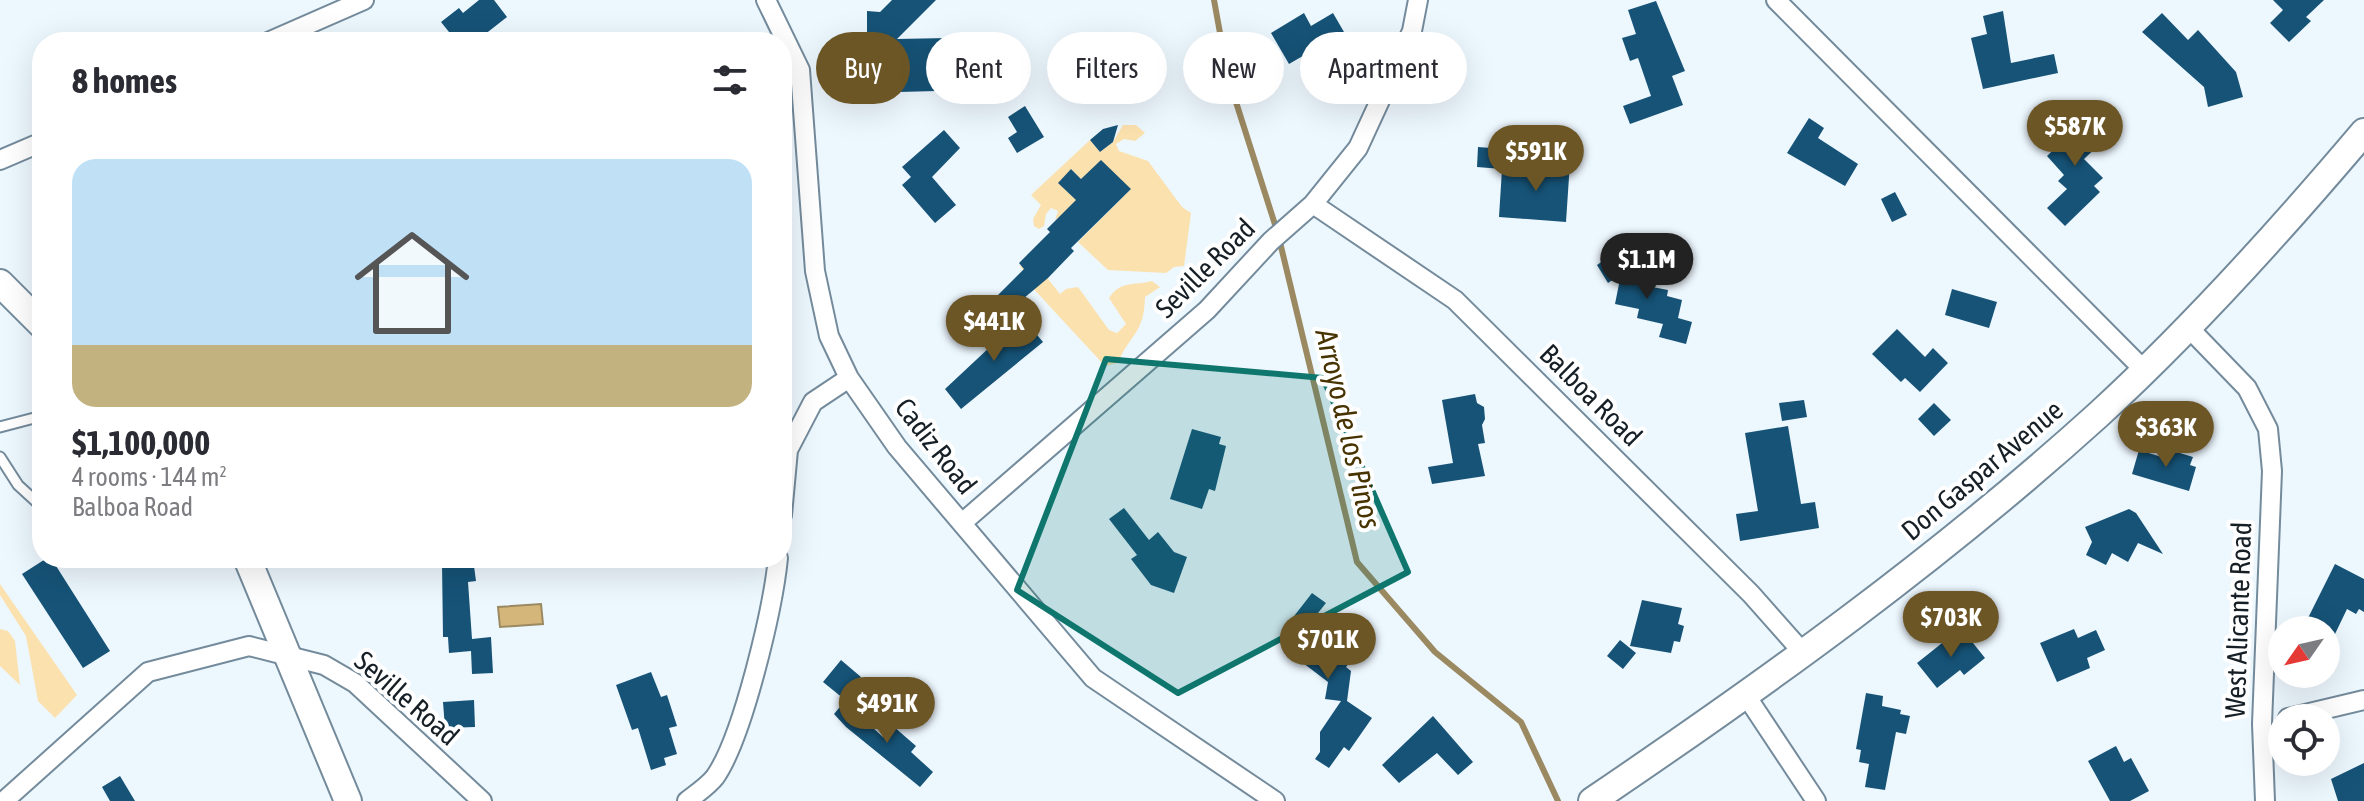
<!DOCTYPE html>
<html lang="en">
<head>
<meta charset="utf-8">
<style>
	:root { --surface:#fff; --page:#f2f2f3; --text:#2b2b33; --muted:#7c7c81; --line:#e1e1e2; --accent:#6d5626 }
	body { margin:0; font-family:"Asap Condensed",sans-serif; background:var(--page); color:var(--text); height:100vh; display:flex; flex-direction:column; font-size:30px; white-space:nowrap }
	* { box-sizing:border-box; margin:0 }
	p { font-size:26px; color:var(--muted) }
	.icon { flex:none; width:44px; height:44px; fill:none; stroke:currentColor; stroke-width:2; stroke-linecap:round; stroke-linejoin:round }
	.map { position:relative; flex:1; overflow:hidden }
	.sheet { position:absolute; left:32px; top:32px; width:760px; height:536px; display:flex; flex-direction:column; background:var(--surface); border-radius:32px; box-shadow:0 8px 32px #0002 }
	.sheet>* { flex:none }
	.top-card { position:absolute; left:816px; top:32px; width:760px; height:72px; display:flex; gap:16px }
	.needle { width:52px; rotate:236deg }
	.tools { position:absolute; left:2268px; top:616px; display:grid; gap:16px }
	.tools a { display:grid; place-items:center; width:72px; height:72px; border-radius:50%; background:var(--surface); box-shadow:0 8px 32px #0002; font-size:40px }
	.price { position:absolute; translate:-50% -68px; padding:0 18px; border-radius:28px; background:var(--accent); color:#fff; font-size:26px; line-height:52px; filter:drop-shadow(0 2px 4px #0008) }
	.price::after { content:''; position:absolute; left:50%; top:48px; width:24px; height:18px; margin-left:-12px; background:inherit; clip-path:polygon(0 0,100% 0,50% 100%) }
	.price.selected { background:#222; color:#fff }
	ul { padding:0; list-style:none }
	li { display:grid; align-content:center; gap:16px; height:424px; padding:0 40px }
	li+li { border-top:2px solid var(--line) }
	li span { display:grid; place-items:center; height:248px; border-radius:24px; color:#555 }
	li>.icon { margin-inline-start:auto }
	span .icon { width:144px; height:144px; fill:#fffc; stroke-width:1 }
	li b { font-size:34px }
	h2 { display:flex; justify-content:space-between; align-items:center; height:96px; padding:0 40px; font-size:34px }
	.chip { padding:0 28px; border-radius:36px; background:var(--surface); box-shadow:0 8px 32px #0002; font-size:28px; line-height:72px }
	.chip.selected { background:var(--accent); color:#fff }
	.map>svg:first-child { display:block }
</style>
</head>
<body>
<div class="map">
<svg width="2364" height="801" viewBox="0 0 2364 801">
	<rect width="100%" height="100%" fill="#edf7fe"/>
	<path fill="#fbe1ae" d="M1123,125H1136L1145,133L1135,141L1124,139L1116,144L1119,151L1148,161L1182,207L1191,213L1184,266L1174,267L1166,273L1108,270L1078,242L1130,190L1081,179L1072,170L1079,203L1055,220L1058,211L1051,208L1046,214L1044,226L1039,229L1034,226L1033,219L1041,205L1031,195L1090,140L1100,152L1113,142Z
		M1019,263L1037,282L1045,275L1060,294L1066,289L1078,287L1109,330L1117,333L1126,324L1109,298C1121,280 1134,286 1152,281L1160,287L1145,297C1144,335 1130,333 1118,363L1105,366L1030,285Z
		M0,584L77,695L55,718L38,701L26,636L0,595Z
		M0,629L8,631L15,641L20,685L0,666Z"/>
	<path fill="#d4b67a" stroke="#9b8961" stroke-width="2" d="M541,604L543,624L500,627L498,607Z"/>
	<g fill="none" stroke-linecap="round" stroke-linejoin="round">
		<path stroke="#9b8961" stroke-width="6" d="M1214,0L1228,77L1278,234L1357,562L1435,652L1521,722L1558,801"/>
	</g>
	<path fill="#165377" d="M479,0H494L507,17L484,35L489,42H457L441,22L459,8L463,13Z
		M892,0H936L897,39L948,38L972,44L966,67L934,59L936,91L899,92L898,57H867V11L880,12Z
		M2273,0H2324L2306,17L2311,21L2289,42L2270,23L2283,10Z
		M1656,1L1685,71L1672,76L1683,105L1630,124L1623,106L1651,96L1638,58L1630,61L1622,38L1636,34L1628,10Z
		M2003,11L2011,63L2054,54L2058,73L1983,89L1971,38L1987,34L1983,16Z
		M1304,13L1311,26L1333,13L1344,32L1289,64L1271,33Z
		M2162,13L2188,40L2198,30L2236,72L2243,97L2208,107L2204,87L2142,32Z
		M2070,105L2102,142L2084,159L2103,178L2094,186L2100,192L2065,226L2047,208L2067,189L2058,181L2064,175L2047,156L2072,132L2057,117Z
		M1025,106L1044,137L1017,153L1008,138L1017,132L1008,117Z
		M1809,118L1824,128L1818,138L1858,164L1845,186L1787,153Z
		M1118,125L1113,142L1100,152L1090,140L1103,129Z
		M944,130L960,148L932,177L956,205L935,223L902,185L911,177L902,167Z
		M1478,147L1504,149L1502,169L1477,167Z
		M1101,160L1131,189L1071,248L1074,251L1048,278L1011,309L998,295L1024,269L1019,263L1050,232L1047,229L1076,200L1058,183L1071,169L1081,179Z
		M1546,160L1570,162L1566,222L1499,217L1502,169L1546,172Z
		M1895,192L1907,215L1892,222L1881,199Z
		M1616,252L1637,284L1668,290L1667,296L1682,300L1678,318L1692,322L1686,344L1659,337L1663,324L1637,318L1639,309L1615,304L1621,274L1608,283L1597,265Z
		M1952,289L1997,302L1989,328L1945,315Z
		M1022,317L1043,342L961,409L945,389Z
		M1897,329L1925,357L1933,348L1948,363L1920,392L1905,378L1901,382L1872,354Z
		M1475,394L1477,403L1484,407L1485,419L1482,425L1485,443L1478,444L1485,476L1432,484L1428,467L1453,463L1442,400Z
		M1804,400L1807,417L1782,421L1779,403Z
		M1934,403L1951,420L1934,436L1918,419Z
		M1788,426L1801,504L1815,502L1819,528L1740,541L1736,514L1758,511L1745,433Z
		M1192,429L1221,437L1219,444L1226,446L1215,491L1209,489L1202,509L1170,499Z
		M2139,450L2168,459L2170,450L2193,457L2190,465L2196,467L2189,491L2132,474Z
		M1124,508L1149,540L1158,532L1174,552L1187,557L1174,593L1151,585L1131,559L1137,555L1109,519Z
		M2129,509L2136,513L2163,554L2138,543L2128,562L2112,553L2106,565L2086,555L2092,542L2085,527Z
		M47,558H51L110,651L83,668L22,574Z
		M460,562L461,566H474L476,581L468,582L472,639L491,637L493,673L472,674L471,651L449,653L448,637H443L442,563Z
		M2335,564L2364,579V612L2359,609L2356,614L2347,609L2335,634L2307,620Z
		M1312,593L1326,603L1314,618L1331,630L1326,636L1331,640L1328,644L1350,662L1346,667L1351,671L1347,701L1372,718L1349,751L1344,747L1329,768L1315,759L1320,752V732L1341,701L1325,699L1328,682L1303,663L1308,657L1294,646L1299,640L1284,629Z
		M1642,600L1682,608L1678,624L1684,626L1680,642L1674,641L1671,653L1630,646Z
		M1961,628L1985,658L1964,675L1960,670L1937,688L1917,663Z
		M2074,629L2078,638L2096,630L2105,650L2087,658L2090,668L2057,682L2040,643Z
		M1620,640L1636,653L1623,669L1607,656Z
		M841,660L861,677L844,699L823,682Z
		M651,672L661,697L667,695L677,726L669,728L677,754L664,758L666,765L651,770L638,728L632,730L616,685Z
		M1866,693L1883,696L1882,706L1901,710L1900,714L1910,716L1906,734L1896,732L1885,790L1865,787L1869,764L1859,762L1861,750L1856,749Z
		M474,700L475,727L445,728L443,702Z
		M844,702L883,737L893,726L916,746L911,752L933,772L920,787L846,727L834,714Z
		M1433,716L1473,762L1458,775L1437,753L1399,783L1382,765Z
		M2116,746L2124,762L2131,758L2149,791L2130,801H2110L2088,761Z
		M2364,763V801H2338L2331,779Z
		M120,776L135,801H110L102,787Z"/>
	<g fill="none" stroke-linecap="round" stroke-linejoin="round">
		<g stroke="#748b9c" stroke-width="13">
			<path id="lane" d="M0,427L42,416
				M0,457L18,485L42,507"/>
		</g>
		<g stroke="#748b9c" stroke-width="22">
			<path id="street" d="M766,0L800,70L815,271L829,336L849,378L897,447L1093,678L1275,801
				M1776,0L2145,371
				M268,42L364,0
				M0,160L42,142
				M1313,204L1455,300L1751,594L1805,655
				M2187,326L2247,388L2268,429L2272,471L2262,724L2265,801
				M782,515L788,450L813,402L849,378
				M962,523L1207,310L1271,241L1313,204L1358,148L1412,31L1418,0
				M1747,697L1816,801
				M2288,718L2364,700
				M4,801L148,672L249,646L324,665L355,683L482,801
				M687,801C696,794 708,786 715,777C743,737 773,608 778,558"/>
		</g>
		<g stroke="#748b9c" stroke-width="30">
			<path id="secondary" d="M0,283L42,325
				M247,558L348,801
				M1592,801C1768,682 1940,558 2098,415C2193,328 2281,230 2364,132"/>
		</g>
		<use href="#lane" stroke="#fff" stroke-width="9"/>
		<use href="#street" stroke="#fff" stroke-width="18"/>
		<use href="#secondary" stroke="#fff" stroke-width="26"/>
	</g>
	<path fill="#0f766e" fill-opacity="0.2" stroke="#0f766e" stroke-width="6" stroke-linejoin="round" d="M1106,359L1323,378L1408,572L1178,693L1017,590Z"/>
	<g text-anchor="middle" stroke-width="8" stroke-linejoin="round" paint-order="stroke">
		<g font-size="28" fill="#161f26" stroke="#fff">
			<text transform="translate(1205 268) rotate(-45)" y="10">Seville Road</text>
			<text transform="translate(1591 395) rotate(45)" y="10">Balboa Road</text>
			<text transform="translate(936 446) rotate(52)" y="10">Cadiz Road</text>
			<text transform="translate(1982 470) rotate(-40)" y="10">Don Gaspar Avenue</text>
			<text transform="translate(2238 620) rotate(-88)" y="10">West Alicante Road</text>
			<text transform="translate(407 698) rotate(41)" y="10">Seville Road</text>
		</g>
		<g font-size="30" font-style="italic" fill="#473300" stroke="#fff">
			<text transform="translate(1348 429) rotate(77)" y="10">Arroyo de los Pinos</text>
		</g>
	</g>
</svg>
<div class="tools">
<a><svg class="needle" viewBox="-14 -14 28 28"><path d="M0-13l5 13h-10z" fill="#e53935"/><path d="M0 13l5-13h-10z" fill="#7c7c81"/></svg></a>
<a><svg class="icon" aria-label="locate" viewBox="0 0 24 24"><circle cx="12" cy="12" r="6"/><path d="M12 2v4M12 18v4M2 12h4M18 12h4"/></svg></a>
</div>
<b class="price" style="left:2075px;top:168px">$587K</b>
<b class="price" style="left:1536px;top:193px">$591K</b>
<b class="price selected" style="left:1647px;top:301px">$1.1M</b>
<b class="price" style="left:994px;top:363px">$441K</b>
<b class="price" style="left:2166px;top:469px">$363K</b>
<b class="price" style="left:1951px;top:659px">$703K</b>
<b class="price" style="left:1328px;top:681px">$701K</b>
<b class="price" style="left:887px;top:745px">$491K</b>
<div class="top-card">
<a class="chip selected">Buy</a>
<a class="chip">Rent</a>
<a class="chip">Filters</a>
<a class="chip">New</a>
<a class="chip">Apartment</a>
</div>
<section class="sheet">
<h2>8 homes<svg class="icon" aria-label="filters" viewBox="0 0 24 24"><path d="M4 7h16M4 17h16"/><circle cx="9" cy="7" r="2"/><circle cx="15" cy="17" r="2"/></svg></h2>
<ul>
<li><span style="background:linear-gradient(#bfe0f5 75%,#c2b280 0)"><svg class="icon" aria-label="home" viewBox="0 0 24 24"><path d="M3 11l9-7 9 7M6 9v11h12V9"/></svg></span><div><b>$1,100,000</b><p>4 rooms · 144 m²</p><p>Balboa Road</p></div></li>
</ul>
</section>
</div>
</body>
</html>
